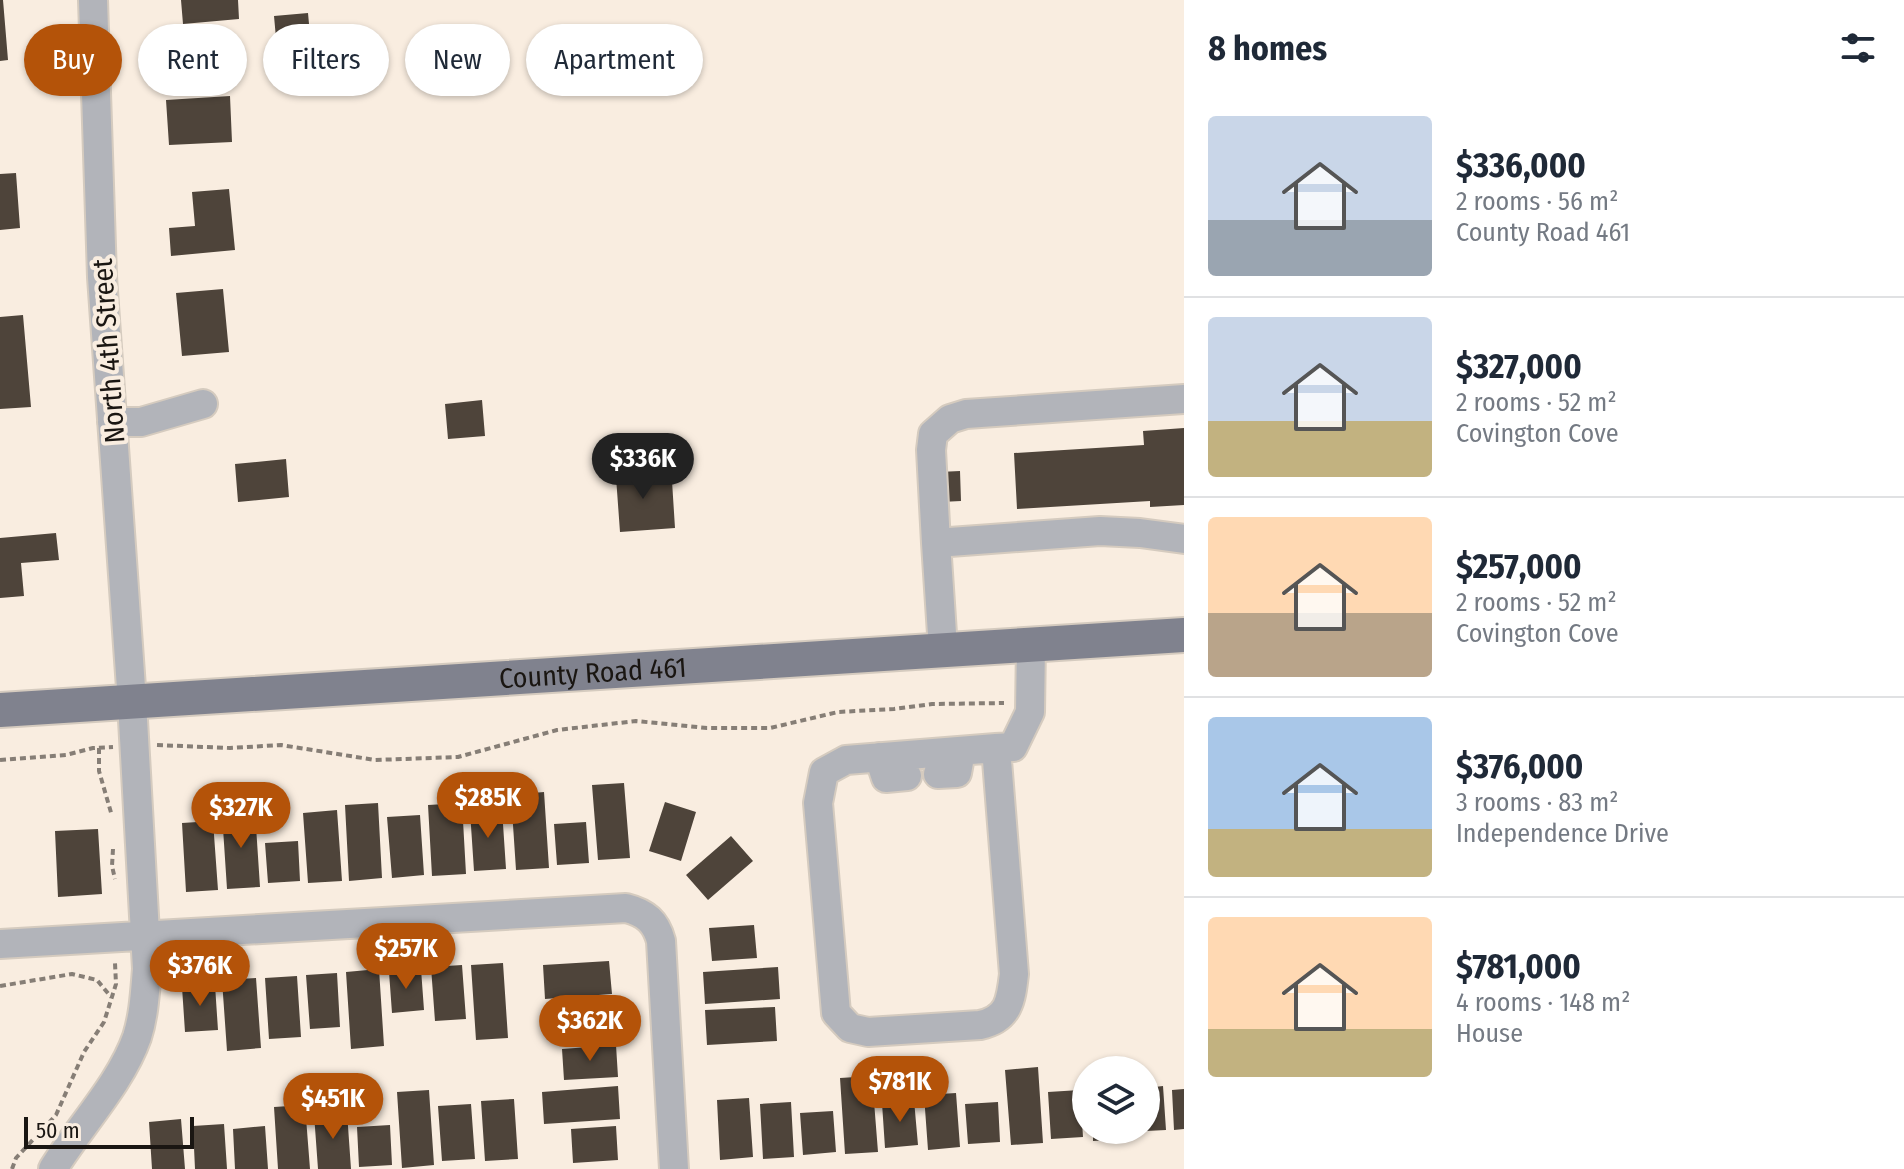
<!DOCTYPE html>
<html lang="en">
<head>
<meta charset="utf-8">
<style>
	:root { --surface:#fff; --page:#f2f2f3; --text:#1f2937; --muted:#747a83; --line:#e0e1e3; --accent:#b45309 }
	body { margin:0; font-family:"Fira Sans Condensed",sans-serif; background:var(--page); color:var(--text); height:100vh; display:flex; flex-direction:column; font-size:30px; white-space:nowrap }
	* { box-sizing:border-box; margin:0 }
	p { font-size:26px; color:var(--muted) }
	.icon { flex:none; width:44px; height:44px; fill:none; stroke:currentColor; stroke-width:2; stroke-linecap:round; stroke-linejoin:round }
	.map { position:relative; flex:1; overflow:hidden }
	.panel { display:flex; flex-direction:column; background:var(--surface); width:720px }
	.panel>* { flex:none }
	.banner { position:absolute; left:24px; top:24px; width:760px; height:72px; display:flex; gap:16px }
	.buttons { position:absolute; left:1072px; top:1056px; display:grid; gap:16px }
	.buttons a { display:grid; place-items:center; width:88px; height:88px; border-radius:50%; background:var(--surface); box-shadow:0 2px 6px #0004; font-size:40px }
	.scale { position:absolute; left:24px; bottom:20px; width:170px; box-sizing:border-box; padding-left:8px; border:4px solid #1a1612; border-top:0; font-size:22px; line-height:28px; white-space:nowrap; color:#1a1612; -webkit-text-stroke:6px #f9ede0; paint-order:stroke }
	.price { position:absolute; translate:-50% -68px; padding:0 18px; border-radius:28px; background:var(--accent); color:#fff; font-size:26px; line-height:52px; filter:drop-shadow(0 2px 4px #0008) }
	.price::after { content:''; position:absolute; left:50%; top:48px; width:24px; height:18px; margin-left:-12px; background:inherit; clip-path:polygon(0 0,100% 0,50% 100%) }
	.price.active { background:#222; color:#fff }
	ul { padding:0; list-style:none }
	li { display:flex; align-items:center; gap:24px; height:200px; padding:0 24px }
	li+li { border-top:2px solid var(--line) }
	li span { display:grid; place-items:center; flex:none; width:224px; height:160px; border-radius:8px; color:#555 }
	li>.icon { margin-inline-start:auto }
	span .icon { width:96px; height:96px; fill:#fffc; stroke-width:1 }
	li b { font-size:34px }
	h2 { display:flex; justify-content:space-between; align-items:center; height:96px; padding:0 24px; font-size:34px }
	.tag { padding:0 28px; border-radius:36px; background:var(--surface); box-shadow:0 2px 6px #0004; font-size:28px; line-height:72px }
	.tag.active { background:var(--accent); color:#fff }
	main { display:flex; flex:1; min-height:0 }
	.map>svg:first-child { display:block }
</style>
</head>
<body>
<main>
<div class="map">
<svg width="1184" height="1169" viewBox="0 0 1184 1169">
	<rect width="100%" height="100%" fill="#f9ede0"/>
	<path fill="#4e443a" d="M0,0H3L8,60L0,61Z
		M181,0H238L239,19L183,24Z
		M308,13L312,57L278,60L274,16Z
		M230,96L232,142L169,145L166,100Z
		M16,173L20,228L0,230V174Z
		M229,189L235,250L171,256L169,228L195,226L192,192Z
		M223,289L229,352L182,356L176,293Z
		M23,315L31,407L0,409V317Z
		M482,400L485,436L448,439L445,404Z
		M1184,428V505L1150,507V501L1017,509L1014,453L1144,445L1143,431Z
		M286,459L289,497L238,502L235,464Z
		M640,461L641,483L672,481L675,528L620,532L615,463Z
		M960,471L961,501L941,502L939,472Z
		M56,533L59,560L21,563L24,596L0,598V538Z
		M624,783L630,858L598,860L592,785Z
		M544,792L549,868L516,870L511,795Z
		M665,802L696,812L681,861L649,851Z
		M378,803L382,878L349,881L345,805Z
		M462,803L466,874L432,876L428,805Z
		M502,809L506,869L474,871L470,811Z
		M337,810L342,881L308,883L303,813Z
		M255,811L260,887L227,889L222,813Z
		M420,815L424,875L392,878L387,817Z
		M213,821L218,890L186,892L182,823Z
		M586,822L589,863L557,865L554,824Z
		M98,829L102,894L58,897L55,831Z
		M731,836L753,861L708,900L686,875Z
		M298,841L300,881L268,883L265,843Z
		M754,925L757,958L712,961L709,928Z
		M609,961L612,994L545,999L543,965Z
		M503,963L508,1038L476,1040L471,965Z
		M462,965L466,1019L435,1021L431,967Z
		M778,967L780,999L705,1004L703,972Z
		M379,969L384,1046L351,1049L346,972Z
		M421,969L424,1010L392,1013L389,972Z
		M337,973L340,1027L310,1029L306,975Z
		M297,976L301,1037L269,1039L265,978Z
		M256,978L261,1048L227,1051L222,980Z
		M215,985L218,1030L185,1032L182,987Z
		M613,1003L615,1035L572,1038L570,1006Z
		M775,1007L777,1041L707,1045L705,1010Z
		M616,1045L618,1077L564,1080L562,1049Z
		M1038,1067L1043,1143L1011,1145L1005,1070Z
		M872,1076L878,1152L845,1154L840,1078Z
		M618,1086L620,1119L544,1124L542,1092Z
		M1163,1086L1166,1130L1146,1131V1088Z
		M1184,1089V1129L1174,1130L1172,1090Z
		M429,1090L434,1165L402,1168L397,1092Z
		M1080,1090L1083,1137L1051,1139L1048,1092Z
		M956,1093L960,1147L928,1150L924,1095Z
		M749,1098L753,1157L720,1160L717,1100Z
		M514,1099L518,1159L485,1161L481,1101Z
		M914,1100L918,1145L885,1148L882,1103Z
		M791,1102L794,1157L763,1159L760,1104Z
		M998,1102L1000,1142L968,1144L965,1104Z
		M471,1104L475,1159L442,1161L438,1106Z
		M305,1105L310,1169H278L274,1107Z
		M833,1111L836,1152L803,1155L800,1113Z
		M347,1112L351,1169H318L314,1114Z
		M181,1119L185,1169H152L149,1122Z
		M224,1124L227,1169H195L193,1126Z
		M390,1125L392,1165L359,1167L357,1127Z
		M265,1126L268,1169H235L233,1129Z
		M616,1126L618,1160L573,1163L571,1129Z
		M1093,1130H1124L1125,1139L1093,1141Z"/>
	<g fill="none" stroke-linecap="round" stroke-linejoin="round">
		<g stroke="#d5cbbf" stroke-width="32">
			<path id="minor" d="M1184,399L966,414L950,419L933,434L931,450L936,543L1100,531L1140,533L1184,539
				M112,422H141L203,404
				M936,543L943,649
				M996,748L1014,974C1011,1000 1009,1019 980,1025L868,1032L850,1028L836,1013L818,803L824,772L846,760L996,748L1013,747L1030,712L1031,644
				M879,757L886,778L907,776
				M938,774L957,773L961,751
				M0,944L626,908C646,913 656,922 661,941L674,1169
				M53,1169C79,1127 121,1083 137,1037C144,1015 145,992 147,969L132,702L102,277L93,0"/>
		</g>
		<g stroke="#d5cbbf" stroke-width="38">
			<g id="major">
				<path id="s1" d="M0,710L1184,635"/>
			</g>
		</g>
		<path stroke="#867e76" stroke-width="4" stroke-dasharray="6 4" stroke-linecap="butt" d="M157,745L230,748L281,745L375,760L458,757L557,730L636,721L707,728H770L838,712L894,709L932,704L1004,703
			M99,748V771L112,816
			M0,760L66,755L93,748L113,747
			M113,849L112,866L115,879
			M0,986L72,974L97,980L111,997
			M12,1169L16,1158L56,1115L84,1052L104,1022L116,984L115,963"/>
		<use href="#minor" stroke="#b2b4ba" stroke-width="28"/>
		<use href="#major" stroke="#80828e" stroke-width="34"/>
	</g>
	<g text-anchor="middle" stroke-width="8" stroke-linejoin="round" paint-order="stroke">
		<g font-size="28" fill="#1a1612" stroke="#f9ede0">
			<text transform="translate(108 351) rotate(-94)" y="10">North 4th Street</text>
			<text dy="10" stroke="none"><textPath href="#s1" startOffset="594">County Road 461</textPath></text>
		</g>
	</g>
</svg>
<div class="buttons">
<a><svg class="icon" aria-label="layers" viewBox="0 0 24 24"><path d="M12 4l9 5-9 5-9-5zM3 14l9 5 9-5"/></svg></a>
</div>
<div class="scale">50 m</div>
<b class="price active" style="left:643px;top:501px">$336K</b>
<b class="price" style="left:488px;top:840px">$285K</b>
<b class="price" style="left:241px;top:850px">$327K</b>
<b class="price" style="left:406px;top:991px">$257K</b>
<b class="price" style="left:200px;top:1008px">$376K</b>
<b class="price" style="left:590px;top:1063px">$362K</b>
<b class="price" style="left:900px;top:1124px">$781K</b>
<b class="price" style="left:333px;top:1141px">$451K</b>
<div class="banner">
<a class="tag active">Buy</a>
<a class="tag">Rent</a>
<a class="tag">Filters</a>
<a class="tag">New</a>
<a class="tag">Apartment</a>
</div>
</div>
<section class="panel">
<h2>8 homes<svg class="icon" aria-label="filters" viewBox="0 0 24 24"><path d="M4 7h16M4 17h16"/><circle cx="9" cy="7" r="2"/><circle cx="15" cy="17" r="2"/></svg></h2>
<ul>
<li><span style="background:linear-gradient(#c9d6e8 65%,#9aa5b1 0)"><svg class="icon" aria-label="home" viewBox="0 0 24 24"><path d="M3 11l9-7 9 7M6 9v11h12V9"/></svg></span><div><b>$336,000</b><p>2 rooms · 56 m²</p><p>County Road 461</p></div></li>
<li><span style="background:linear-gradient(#c9d6e8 65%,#c2b280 0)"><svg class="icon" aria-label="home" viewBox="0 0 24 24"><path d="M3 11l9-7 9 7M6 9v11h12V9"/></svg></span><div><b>$327,000</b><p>2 rooms · 52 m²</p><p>Covington Cove</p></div></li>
<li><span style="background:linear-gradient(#ffd9b3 60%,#b9a48a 0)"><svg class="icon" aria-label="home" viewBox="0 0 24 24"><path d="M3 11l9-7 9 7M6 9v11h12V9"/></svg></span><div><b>$257,000</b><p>2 rooms · 52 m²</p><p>Covington Cove</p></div></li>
<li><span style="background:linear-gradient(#a9c7e8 70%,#c2b280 0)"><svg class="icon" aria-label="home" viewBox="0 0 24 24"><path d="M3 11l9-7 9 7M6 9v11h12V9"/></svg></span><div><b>$376,000</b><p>3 rooms · 83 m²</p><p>Independence Drive</p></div></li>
<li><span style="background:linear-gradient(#ffd9b3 70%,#c2b280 0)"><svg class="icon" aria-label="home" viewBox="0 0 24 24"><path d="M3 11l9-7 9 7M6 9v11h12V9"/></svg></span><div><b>$781,000</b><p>4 rooms · 148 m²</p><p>House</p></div></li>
</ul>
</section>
</main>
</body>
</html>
